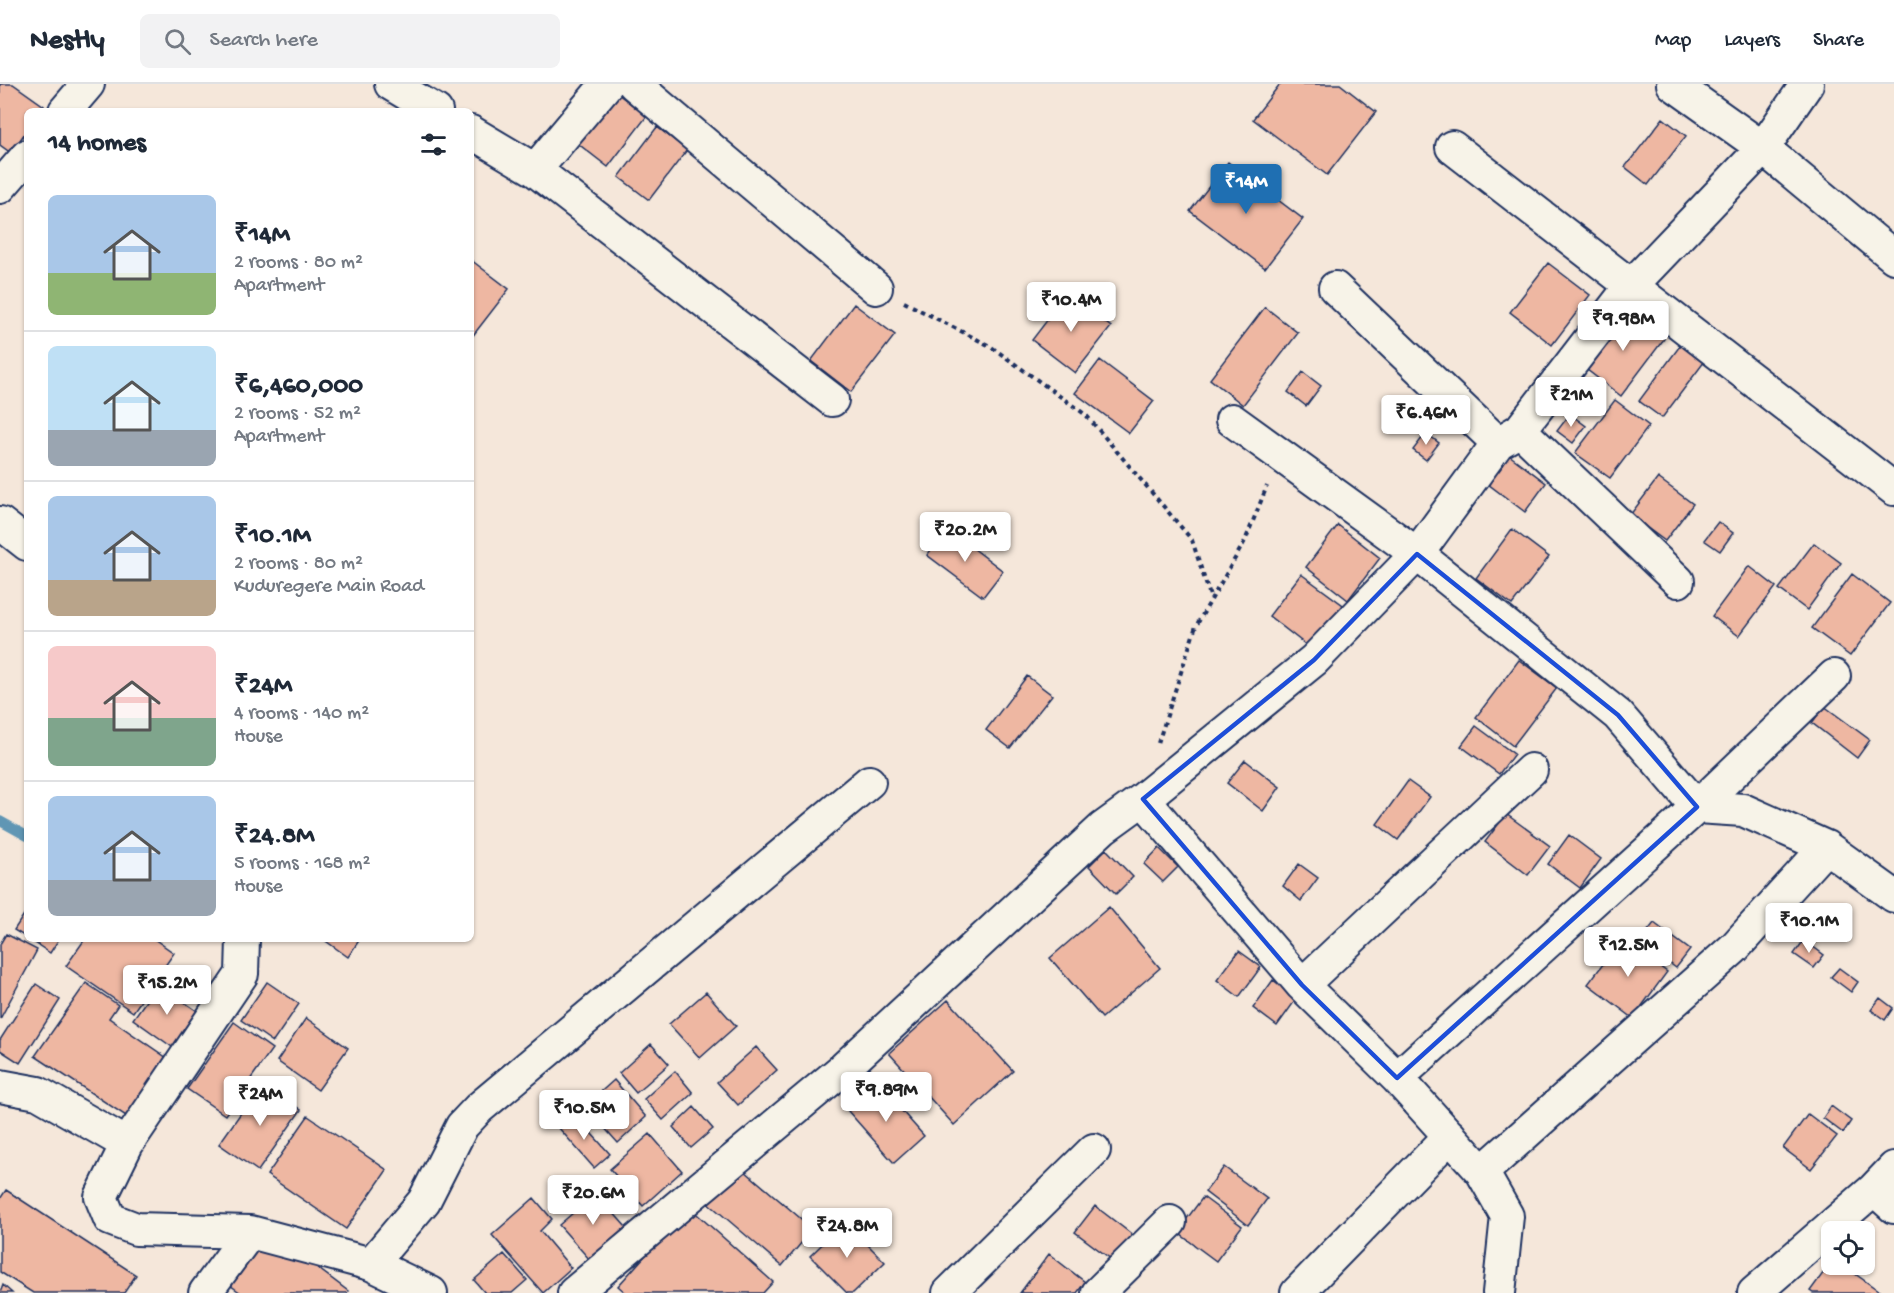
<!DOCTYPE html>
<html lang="en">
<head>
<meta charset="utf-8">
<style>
	:root { --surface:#fff; --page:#f2f2f3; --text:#1f2937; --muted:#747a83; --line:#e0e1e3; --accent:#1f6fb2 }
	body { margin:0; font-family:"Gochi Hand",sans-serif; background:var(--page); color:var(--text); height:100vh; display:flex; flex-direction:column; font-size:22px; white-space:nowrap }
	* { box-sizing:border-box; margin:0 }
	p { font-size:20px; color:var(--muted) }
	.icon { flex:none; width:33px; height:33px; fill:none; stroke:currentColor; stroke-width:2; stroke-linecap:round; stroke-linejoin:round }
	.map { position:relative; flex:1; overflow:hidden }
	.panel { position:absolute; left:24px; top:24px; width:450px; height:834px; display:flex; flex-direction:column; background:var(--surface); border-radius:9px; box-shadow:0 2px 4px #0004 }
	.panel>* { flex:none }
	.controls { position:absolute; left:1821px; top:1137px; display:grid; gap:12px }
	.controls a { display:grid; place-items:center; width:54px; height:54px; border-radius:9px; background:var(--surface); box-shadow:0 2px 4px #0004; font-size:30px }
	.price { position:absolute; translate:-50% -51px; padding:0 14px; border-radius:6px; background:#fff; color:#222; font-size:20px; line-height:39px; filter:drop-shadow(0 2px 3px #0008) }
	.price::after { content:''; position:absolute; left:50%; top:36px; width:18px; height:14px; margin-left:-9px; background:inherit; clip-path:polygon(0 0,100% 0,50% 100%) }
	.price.active { background:var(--accent); color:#fff }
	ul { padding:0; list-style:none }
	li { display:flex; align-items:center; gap:18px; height:150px; padding:0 24px }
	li+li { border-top:2px solid var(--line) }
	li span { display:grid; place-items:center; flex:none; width:168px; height:120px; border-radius:9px; color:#555 }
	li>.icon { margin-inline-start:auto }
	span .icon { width:72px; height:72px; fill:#fffc; stroke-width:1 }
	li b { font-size:26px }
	h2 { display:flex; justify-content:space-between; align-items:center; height:72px; padding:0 24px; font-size:26px }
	header { display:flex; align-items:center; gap:36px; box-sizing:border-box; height:84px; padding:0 30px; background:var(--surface); border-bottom:2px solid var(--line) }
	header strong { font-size:28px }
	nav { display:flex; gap:33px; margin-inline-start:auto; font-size:21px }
	.search { width:420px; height:54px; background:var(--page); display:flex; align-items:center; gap:15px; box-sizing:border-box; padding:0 21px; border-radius:9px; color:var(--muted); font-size:22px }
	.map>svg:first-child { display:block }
</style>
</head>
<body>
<header>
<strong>Nestly</strong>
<div class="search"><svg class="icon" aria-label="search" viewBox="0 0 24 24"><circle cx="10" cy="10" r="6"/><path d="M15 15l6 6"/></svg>Search here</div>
<nav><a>Map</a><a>Layers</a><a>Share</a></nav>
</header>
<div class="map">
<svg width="1894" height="1209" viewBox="0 0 1894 1209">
	<rect width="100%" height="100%" fill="#f5e7da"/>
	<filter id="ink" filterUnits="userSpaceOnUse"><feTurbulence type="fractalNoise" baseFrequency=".0167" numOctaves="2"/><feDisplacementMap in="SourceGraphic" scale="12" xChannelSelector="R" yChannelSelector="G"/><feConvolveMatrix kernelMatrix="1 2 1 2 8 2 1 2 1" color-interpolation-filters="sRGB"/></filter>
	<g filter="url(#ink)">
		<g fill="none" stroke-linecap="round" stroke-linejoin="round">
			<path stroke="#6096b4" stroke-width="10" d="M0,737L27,752"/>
		</g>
		<path fill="#eeb7a2" stroke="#1b2f5e" stroke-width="1.5" d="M0,0H13L44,22L40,27H27V46L11,69L0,61Z
			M1280,0H1340L1376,28L1327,91L1253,35Z
			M610,4L647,32L608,83L572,55Z
			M1663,34L1686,52L1648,101L1625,83Z
			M657,43L687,66L649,116L619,93Z
			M1228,78L1303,135L1265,184L1190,127Z
			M471,176L509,205L471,254Z
			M1548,179L1590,211L1552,261L1510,228Z
			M1068,209L1111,243L1075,289L1032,256Z
			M854,220L895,251L851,308L811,277Z
			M1265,223L1298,249L1243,321L1210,295Z
			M1624,225L1664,255L1621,312L1582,282Z
			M1688,251L1711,269L1662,334L1639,317Z
			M1100,276L1154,317L1129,349L1075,309Z
			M1303,288L1321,302L1306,322L1288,308Z
			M1615,316L1649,342L1610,394L1575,369Z
			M1570,330L1586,342L1573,359L1557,347Z
			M1426,349L1439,359L1426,376L1413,366Z
			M1509,371L1546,399L1525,428L1488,400Z
			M1658,394L1693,420L1665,457L1630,431Z
			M1718,438L1733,449L1720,467L1704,456Z
			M1338,441L1380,474L1348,516L1306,483Z
			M948,445L1003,487L983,513L927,471Z
			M1512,445L1549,473L1512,521L1476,494Z
			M1814,459L1841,479L1807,526L1779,505Z
			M1749,482L1776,503L1739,552L1712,532Z
			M1301,490L1343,521L1310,564L1269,532Z
			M1852,490L1890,519L1850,572L1812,544Z
			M1519,576L1557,604L1513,662L1476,633Z
			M1027,592L1052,611L1010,664L986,646Z
			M1824,622L1870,656L1857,674L1812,639Z
			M1476,642L1514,670L1499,690L1461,662Z
			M1245,676L1280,703L1263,727L1227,699Z
			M1408,697L1430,713L1398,756L1377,740Z
			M1506,730L1550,762L1528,791L1485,758Z
			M1569,751L1601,775L1580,804L1548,780Z
			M1159,764L1178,783L1163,798L1144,780Z
			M1106,765L1133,793L1116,810L1089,782Z
			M1299,780L1318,794L1301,817L1283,802Z
			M1109,823L1160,884L1102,934L1050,874Z
			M27,826V854L14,846Z
			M1654,839L1690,866L1676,884L1640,857Z
			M6,850L37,866L0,935V860Z
			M29,855H59L50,869Z
			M85,855H154L174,869L133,928L66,882Z
			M323,855H360L348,873Z
			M1622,855L1667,888L1633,934L1588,900Z
			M1804,856L1824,871L1814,884L1794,870Z
			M1239,867L1261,883L1239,913L1217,896Z
			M1839,884L1858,898L1851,908L1831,893Z
			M1273,896L1297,914L1277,942L1253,924Z
			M267,898L299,920L273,958L241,936Z
			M86,899L118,921L109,934L167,974L126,1032L35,972Z
			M36,900L60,916L20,979L0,966V956Z
			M158,900L200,929L175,965L133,935Z
			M706,908L736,942L700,974L669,940Z
			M1880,914L1893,924L1885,936L1871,926Z
			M948,916L1013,987L954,1041L889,969Z
			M306,934L348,964L318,1006L277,977Z
			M234,938L272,965L225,1031L187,1005Z
			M651,960L669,980L636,1009L619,989Z
			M756,963L777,986L738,1021L717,998Z
			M675,987L693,1009L663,1036L644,1015Z
			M614,996L646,1033L618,1059L585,1022Z
			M262,999L301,1026L258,1087L219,1060Z
			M878,1000L924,1052L894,1079L848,1027Z
			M1831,1022L1851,1037L1843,1049L1823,1034Z
			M694,1023L713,1045L691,1064L673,1043Z
			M573,1029L610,1070L594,1084L558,1043Z
			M1808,1030L1837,1052L1811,1085L1783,1064Z
			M308,1032L387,1086L346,1145L267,1091Z
			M650,1050L682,1087L643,1122L610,1085Z
			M738,1081L813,1145L782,1182L707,1118Z
			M1224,1083L1267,1115L1248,1141L1205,1108Z
			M6,1106L136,1191L124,1209H33L0,1188V1115Z
			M596,1109L626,1143L590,1176L559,1141Z
			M1203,1113L1242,1142L1216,1177L1177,1148Z
			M534,1114L552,1135L540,1147L571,1184L543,1209L492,1151Z
			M1095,1122L1134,1152L1115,1178L1075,1148Z
			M689,1123L773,1198L763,1209H626L618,1202Z
			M845,1138L885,1178L853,1209H847L810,1172Z
			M262,1142L348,1207L347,1209H241L223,1196Z
			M504,1170L527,1196L512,1209H485L474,1196Z
			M1049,1170L1085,1198L1077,1209H1020Z
			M1832,1177V1180H1841L1882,1209H1813L1810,1207Z
			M3,1201L12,1209H0Z"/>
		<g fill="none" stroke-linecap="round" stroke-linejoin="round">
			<g stroke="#1b2f5e" stroke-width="36">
				<path id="minor" d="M391,0L436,27
					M634,0L876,204
					M1673,0L1763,64L1894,173
					M65,27L88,0
					M471,48L535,86L832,316
					M1452,63L1894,405
					M535,86L607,0
					M0,103L27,72
					M1335,204L1498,359
					M1232,336L1417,470L1618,631L1697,723L1743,726L1826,763L1894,812
					M1520,346L1678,497
					M0,439L27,460
					M1143,715L1302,901L1397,994L1482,1088L1507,1132L1499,1209
					M243,855L242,890L127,1060L101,1113L110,1135L136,1145L250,1148L371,1180L431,1209
					M1302,901L1531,686
					M1397,994L1697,723L1834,592
					M0,1002L38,1009L127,1060
					M1482,1088L1734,864L1826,763
					M1874,1105L1894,1123
					M371,1180L424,1117L462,1042L479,1024L869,698
					M205,1209L250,1148
					M574,1209L844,984L1103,744L1143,715L1314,576L1417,470L1498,359L1520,346L1631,202L1763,64L1807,0
					M949,1209L1094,1066
					M1098,1209L1170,1138
					M1297,1209L1450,1052
					M1754,1209L1874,1105L1894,1084"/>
			</g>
			<path stroke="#1b2f5e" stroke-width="4" stroke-dasharray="4.5 4.5" stroke-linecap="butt" d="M904,218L990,262L1086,331L1192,456L1211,515
				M1158,659L1196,542L1245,457L1267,402"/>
			<use href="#minor" stroke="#f7f3e8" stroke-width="32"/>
		</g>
	</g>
	<path fill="none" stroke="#1d4ed8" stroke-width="4.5" stroke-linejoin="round" d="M1417,470L1618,631L1697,723L1397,994L1302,901L1143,715L1314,576Z"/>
</svg>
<div class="controls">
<a><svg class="icon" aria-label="locate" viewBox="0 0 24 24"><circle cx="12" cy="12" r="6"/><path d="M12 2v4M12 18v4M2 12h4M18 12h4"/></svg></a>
</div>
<b class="price active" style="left:1246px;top:131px">₹14M</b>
<b class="price" style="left:1071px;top:249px">₹10.4M</b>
<b class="price" style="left:1623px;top:268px">₹9.98M</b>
<b class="price" style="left:1571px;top:344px">₹21M</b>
<b class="price" style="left:1426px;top:362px">₹6.46M</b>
<b class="price" style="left:965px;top:479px">₹20.2M</b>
<b class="price" style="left:1809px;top:870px">₹10.1M</b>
<b class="price" style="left:1628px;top:894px">₹12.5M</b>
<b class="price" style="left:167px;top:932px">₹15.2M</b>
<b class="price" style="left:886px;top:1039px">₹9.89M</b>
<b class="price" style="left:260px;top:1043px">₹24M</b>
<b class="price" style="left:584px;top:1057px">₹10.5M</b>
<b class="price" style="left:593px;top:1142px">₹20.6M</b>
<b class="price" style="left:847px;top:1175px">₹24.8M</b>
<section class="panel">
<h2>14 homes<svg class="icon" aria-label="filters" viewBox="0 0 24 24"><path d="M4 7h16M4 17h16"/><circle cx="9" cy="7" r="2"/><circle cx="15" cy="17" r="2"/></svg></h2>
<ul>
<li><span style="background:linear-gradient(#a9c7e8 65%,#8fb573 0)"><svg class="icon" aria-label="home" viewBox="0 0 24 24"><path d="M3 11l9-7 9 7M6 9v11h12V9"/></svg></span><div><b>₹14M</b><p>2 rooms · 80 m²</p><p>Apartment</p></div></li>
<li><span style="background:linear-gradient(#bfe0f5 70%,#9aa5b1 0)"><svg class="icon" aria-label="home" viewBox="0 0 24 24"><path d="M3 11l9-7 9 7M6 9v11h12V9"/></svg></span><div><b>₹6,460,000</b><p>2 rooms · 52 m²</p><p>Apartment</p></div></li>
<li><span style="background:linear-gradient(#a9c7e8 70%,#b9a48a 0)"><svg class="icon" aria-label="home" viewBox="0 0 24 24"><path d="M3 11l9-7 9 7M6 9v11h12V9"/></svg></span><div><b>₹10.1M</b><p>2 rooms · 80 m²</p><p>Kuduregere Main Road</p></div></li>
<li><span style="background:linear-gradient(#f6c9c9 60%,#7fa58c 0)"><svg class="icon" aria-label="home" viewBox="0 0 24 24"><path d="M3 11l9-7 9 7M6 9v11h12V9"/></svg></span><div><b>₹24M</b><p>4 rooms · 140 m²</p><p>House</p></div></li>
<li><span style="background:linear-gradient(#a9c7e8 70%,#9aa5b1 0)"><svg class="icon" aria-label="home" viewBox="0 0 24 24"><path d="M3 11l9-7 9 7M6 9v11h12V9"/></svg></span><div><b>₹24.8M</b><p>5 rooms · 168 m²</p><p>House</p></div></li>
</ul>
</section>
</div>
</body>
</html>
